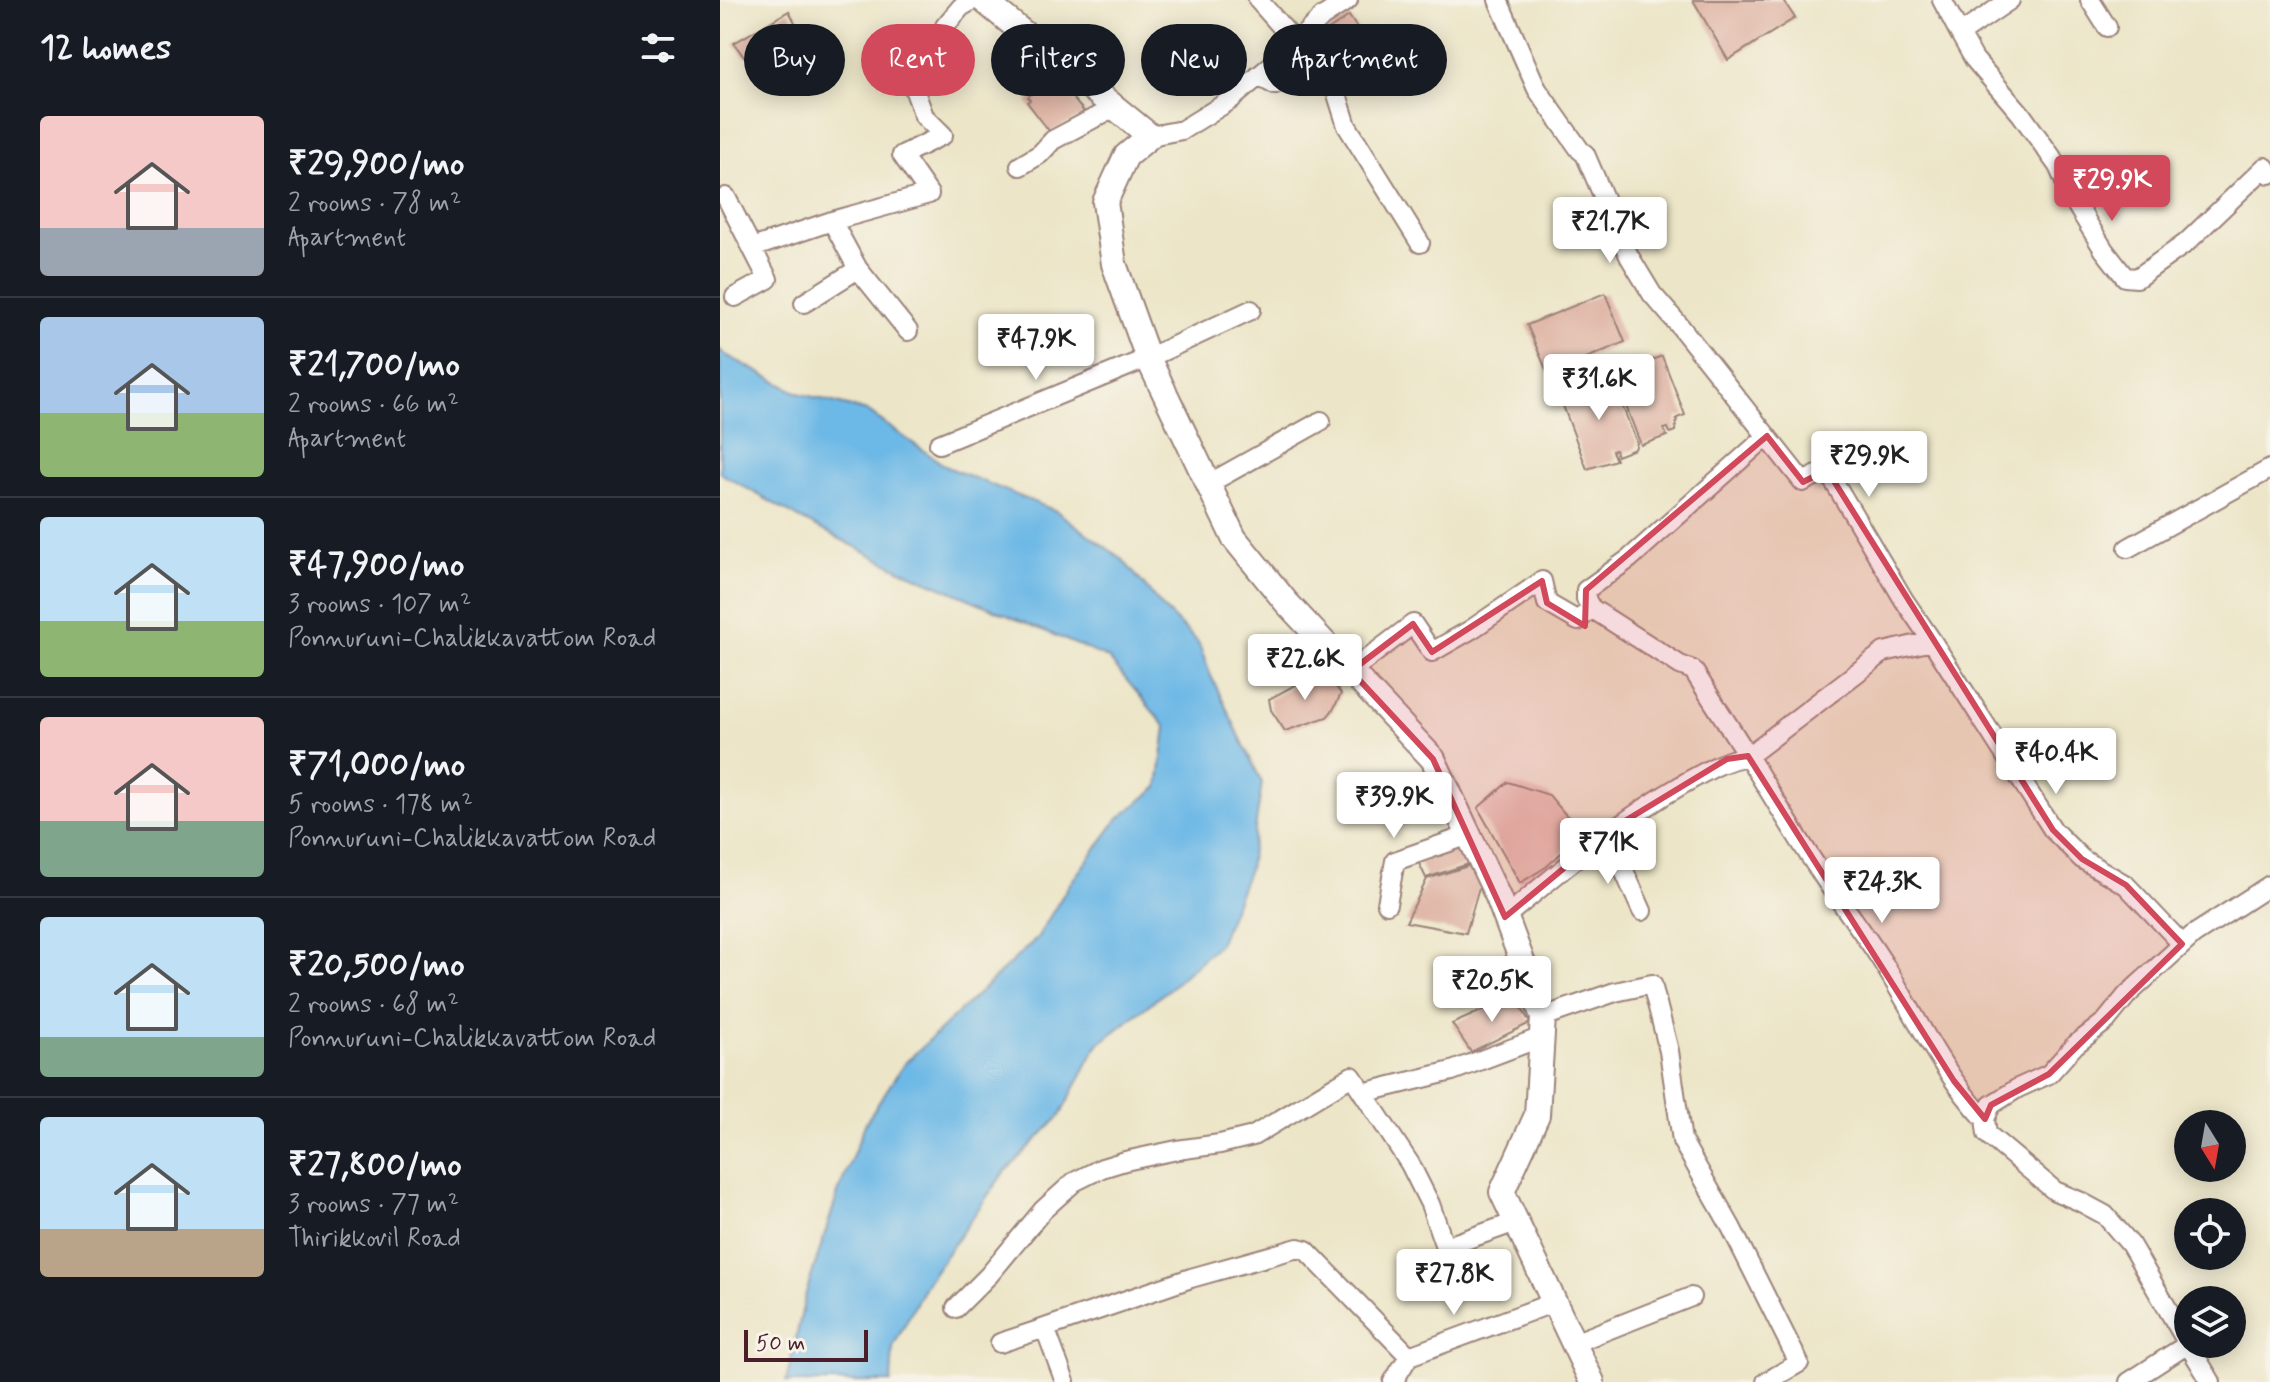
<!DOCTYPE html>
<html lang="en">
<head>
<meta charset="utf-8">
<style>
	:root { --surface:#171b24; --page:#242831; --text:#f1f3f6; --muted:#9ea1a6; --line:#363941; --accent:#d1495b }
	body { margin:0; font-family:Mynerve,sans-serif; background:var(--page); color:var(--text); height:100vh; display:flex; flex-direction:column; font-size:30px; white-space:nowrap }
	* { box-sizing:border-box; margin:0 }
	p { font-size:26px; color:var(--muted) }
	.icon { flex:none; width:44px; height:44px; fill:none; stroke:currentColor; stroke-width:2; stroke-linecap:round; stroke-linejoin:round }
	.map { position:relative; flex:1; overflow:hidden }
	.panel { display:flex; flex-direction:column; background:var(--surface); width:720px }
	.panel>* { flex:none }
	.banner { position:absolute; left:24px; top:24px; width:760px; height:72px; display:flex; gap:16px }
	.needle { width:52px; rotate:169deg }
	.fabs { position:absolute; left:1454px; top:1110px; display:grid; gap:16px }
	.fabs a { display:grid; place-items:center; width:72px; height:72px; border-radius:50%; background:var(--surface); box-shadow:0 4px 20px #0003; font-size:40px }
	.scale { position:absolute; left:24px; bottom:20px; width:124px; box-sizing:border-box; padding-left:8px; border:4px solid #4a1f2b; border-top:0; font-size:22px; line-height:28px; white-space:nowrap; color:#4a1f2b; -webkit-text-stroke:6px #f7f3e8; paint-order:stroke }
	.price { position:absolute; translate:-50% -68px; padding:0 18px; border-radius:8px; background:#fff; color:#222; font-size:26px; line-height:52px; filter:drop-shadow(0 2px 4px #0008) }
	.price::after { content:''; position:absolute; left:50%; top:48px; width:24px; height:18px; margin-left:-12px; background:inherit; clip-path:polygon(0 0,100% 0,50% 100%) }
	.price.on { background:var(--accent); color:#fff }
	ul { padding:0; list-style:none }
	li { display:flex; align-items:center; gap:24px; height:200px; padding:0 40px }
	li+li { border-top:2px solid var(--line) }
	li span { display:grid; place-items:center; flex:none; width:224px; height:160px; border-radius:8px; color:#555 }
	li>.icon { margin-inline-start:auto }
	span .icon { width:96px; height:96px; fill:#fffc; stroke-width:1 }
	li b { font-size:34px }
	h2 { display:flex; justify-content:space-between; align-items:center; height:96px; padding:0 40px; font-size:34px }
	.tag { padding:0 28px; border-radius:36px; background:var(--surface); box-shadow:0 4px 20px #0003; font-size:28px; line-height:72px }
	.tag.on { background:var(--accent); color:#fff }
	main { display:flex; flex:1; min-height:0 }
	.map>svg:first-child { display:block }
</style>
</head>
<body>
<main>
<section class="panel">
<h2>12 homes<svg class="icon" aria-label="filters" viewBox="0 0 24 24"><path d="M4 7h16M4 17h16"/><circle cx="9" cy="7" r="2"/><circle cx="15" cy="17" r="2"/></svg></h2>
<ul>
<li><span style="background:linear-gradient(#f6c9c9 70%,#9aa5b1 0)"><svg class="icon" aria-label="home" viewBox="0 0 24 24"><path d="M3 11l9-7 9 7M6 9v11h12V9"/></svg></span><div><b>₹29,900/mo</b><p>2 rooms · 78 m²</p><p>Apartment</p></div></li>
<li><span style="background:linear-gradient(#a9c7e8 60%,#8fb573 0)"><svg class="icon" aria-label="home" viewBox="0 0 24 24"><path d="M3 11l9-7 9 7M6 9v11h12V9"/></svg></span><div><b>₹21,700/mo</b><p>2 rooms · 66 m²</p><p>Apartment</p></div></li>
<li><span style="background:linear-gradient(#bfe0f5 65%,#8fb573 0)"><svg class="icon" aria-label="home" viewBox="0 0 24 24"><path d="M3 11l9-7 9 7M6 9v11h12V9"/></svg></span><div><b>₹47,900/mo</b><p>3 rooms · 107 m²</p><p>Ponnuruni-Chalikkavattom Road</p></div></li>
<li><span style="background:linear-gradient(#f6c9c9 65%,#7fa58c 0)"><svg class="icon" aria-label="home" viewBox="0 0 24 24"><path d="M3 11l9-7 9 7M6 9v11h12V9"/></svg></span><div><b>₹71,000/mo</b><p>5 rooms · 178 m²</p><p>Ponnuruni-Chalikkavattom Road</p></div></li>
<li><span style="background:linear-gradient(#bfe0f5 75%,#7fa58c 0)"><svg class="icon" aria-label="home" viewBox="0 0 24 24"><path d="M3 11l9-7 9 7M6 9v11h12V9"/></svg></span><div><b>₹20,500/mo</b><p>2 rooms · 68 m²</p><p>Ponnuruni-Chalikkavattom Road</p></div></li>
<li><span style="background:linear-gradient(#bfe0f5 70%,#b9a48a 0)"><svg class="icon" aria-label="home" viewBox="0 0 24 24"><path d="M3 11l9-7 9 7M6 9v11h12V9"/></svg></span><div><b>₹27,800/mo</b><p>3 rooms · 77 m²</p><p>Thirikkovil Road</p></div></li>
</ul>
</section>
<div class="map">
<svg width="1550" height="1382" viewBox="0 0 1550 1382">
	<rect width="100%" height="100%" fill="#f7f3e8"/>
	<filter id="ink" filterUnits="userSpaceOnUse"><feTurbulence type="fractalNoise" baseFrequency=".0125" numOctaves="2"/><feDisplacementMap in="SourceGraphic" scale="16" xChannelSelector="R" yChannelSelector="G"/><feConvolveMatrix kernelMatrix="1 2 1 2 8 2 1 2 1" color-interpolation-filters="sRGB"/></filter>
	<filter id="wash" filterUnits="userSpaceOnUse"><feTurbulence type="fractalNoise" baseFrequency=".006" numOctaves="4" result="noise"/><feDisplacementMap in="SourceGraphic" scale="32" xChannelSelector="R" yChannelSelector="G"/><feGaussianBlur stdDeviation="1.8" result="paint"/><feColorMatrix in="noise" values="0 0 0 0 0 0 0 0 0 0 0 0 0 0 0 0 0 1.4 0 .05"/><feComposite in="paint" operator="in"/></filter>
	<g filter="url(#wash)">
		<rect width="100%" height="100%" fill="#ece5c7"/>
		<path fill="#6cb8e6" stroke="#5b6c88" stroke-width="2" d="M0,350L4,354L78,393L147,411L227,467L336,511L402,559L444,609L478,642L491,676L542,783L529,869L499,944L449,989L377,1045L340,1116L283,1174L207,1282L173,1347L171,1382H66L86,1293L118,1193L146,1122L184,1064L317,938L349,885L398,819L438,787L446,727L388,658L179,569L81,519L0,473Z"/>
		<g id="blocks">
			<path fill="#dcac9b" d="M973,0H1063L1075,18L1008,60Z
				M69,11L81,34L24,57L14,43Z
				M629,16L647,43L605,72L587,45Z
				M333,75L366,114L330,132L307,102L310,100L308,97Z
				M885,293L905,342L828,374L807,325Z
				M942,356L965,415L957,418L955,431L950,433L948,428L944,429L947,436L921,445L894,375Z
				M890,375L917,443L915,449L897,456L895,450L892,451L896,460L867,469L839,395Z
				M603,670L621,694L613,710L607,717L565,731L551,710L549,699Z
				M788,782L829,795L862,834L826,867L800,883L758,808Z
				M738,843L749,864L706,878L697,859Z
				M751,865L760,884L746,933L686,922L707,879Z
				M795,996L810,1023L751,1052L732,1024Z"/>
		</g>
	</g>
	<g filter="url(#ink)">
		<use href="#blocks" fill-opacity="0" stroke="#9b8279" stroke-width="2"/>
		<g fill="none" stroke-linecap="round" stroke-linejoin="round">
			<g stroke="#9b8279" stroke-width="22">
				<path id="street" d="M538,0L576,43
					M778,0L817,89L860,150L865,154L909,256L932,294L959,325L1083,482L1107,470L1184,600L1212,641L1164,652L1028,756L973,670L960,665L871,608L866,599V590L909,559L1047,436
					M1222,0L1240,34L1290,0
					M1370,0L1387,27
					M1240,34L1254,59L1301,114L1338,166L1351,196L1384,250L1405,277L1417,278L1466,243L1545,167L1550,174
					M538,76L555,85L582,74L615,88L627,126L700,243
					M430,136L462,130L509,101L560,58L602,17L628,0
					M300,166L320,154L333,140L395,107
					M6,197L48,279L15,297
					M32,248L112,221
					M138,269L188,331
					M84,303L138,269L112,221L209,194L182,155L223,135L204,116L190,78L225,36V26L241,7L253,0
					M219,444L428,358L531,310
					M488,484L601,421
					M1408,548L1550,469
					M1212,641L1333,830L1362,859L1406,885L1462,944
					M631,671L693,624L712,652L752,629L822,581L827,603L858,621L871,608
					M877,841L897,855L922,911
					M667,904L675,861L749,835
					M785,917C843,869 900,820 965,783C987,771 1003,760 1028,756C1051,794 1074,833 1099,870C1120,903 1145,933 1165,966C1197,1018 1223,1074 1265,1119
					M823,1017L895,992L932,984L949,1051L962,1141L1011,1227L1079,1363L1046,1382
					M643,1093L732,1071L822,1037
					M236,1308L269,1275L323,1210L354,1182L382,1168L405,1161L457,1150L500,1144L533,1136L632,1076L690,1164L710,1204L725,1247L796,1222
					M280,1343L325,1328
					M854,1343L971,1297
					M1468,1344L1491,1382
					M345,1382L325,1328L471,1278L578,1248L586,1250L689,1356
					M673,1382L689,1356L835,1302
					M1409,1382L1468,1344L1410,1244L1385,1215L1359,1201L1335,1191L1267,1134L1265,1119L1271,1105L1298,1088L1329,1074L1355,1045L1386,1021L1407,995L1473,935L1550,885"/>
			</g>
			<g stroke="#9b8279" stroke-width="28">
				<path id="secondary" d="M263,0L430,136L406,156L385,202L394,264L428,358L514,538L566,602L713,759L778,897L823,1017L817,1115L782,1192L872,1382"/>
			</g>
			<use href="#street" stroke="#fff" stroke-width="18"/>
			<use href="#secondary" stroke="#fff" stroke-width="24"/>
		</g>
	</g>
	<path fill="#d1495b" fill-opacity="0.2" stroke="#d1495b" stroke-width="6" stroke-linejoin="round" d="M1047,436L1083,482L1107,470L1333,830L1362,859L1406,885L1462,944L1329,1074L1271,1105L1265,1119L1234,1081L1028,756L1007,759L890,830L785,917L713,759L631,671L693,624L712,652L822,581L827,603L865,626L866,590Z"/>
</svg>
<div class="fabs">
<a><svg class="needle" viewBox="-14 -14 28 28"><path d="M0-13l5 13h-10z" fill="#e53935"/><path d="M0 13l5-13h-10z" fill="#9ea1a6"/></svg></a>
<a><svg class="icon" aria-label="locate" viewBox="0 0 24 24"><circle cx="12" cy="12" r="6"/><path d="M12 2v4M12 18v4M2 12h4M18 12h4"/></svg></a>
<a><svg class="icon" aria-label="layers" viewBox="0 0 24 24"><path d="M12 4l9 5-9 5-9-5zM3 14l9 5 9-5"/></svg></a>
</div>
<div class="scale">50 m</div>
<b class="price on" style="left:1392px;top:223px">₹29.9K</b>
<b class="price" style="left:890px;top:265px">₹21.7K</b>
<b class="price" style="left:316px;top:382px">₹47.9K</b>
<b class="price" style="left:879px;top:422px">₹31.6K</b>
<b class="price" style="left:1149px;top:499px">₹29.9K</b>
<b class="price" style="left:585px;top:702px">₹22.6K</b>
<b class="price" style="left:1336px;top:796px">₹40.4K</b>
<b class="price" style="left:674px;top:840px">₹39.9K</b>
<b class="price" style="left:888px;top:886px">₹71K</b>
<b class="price" style="left:1162px;top:925px">₹24.3K</b>
<b class="price" style="left:772px;top:1024px">₹20.5K</b>
<b class="price" style="left:734px;top:1317px">₹27.8K</b>
<div class="banner">
<a class="tag">Buy</a>
<a class="tag on">Rent</a>
<a class="tag">Filters</a>
<a class="tag">New</a>
<a class="tag">Apartment</a>
</div>
</div>
</main>
</body>
</html>
